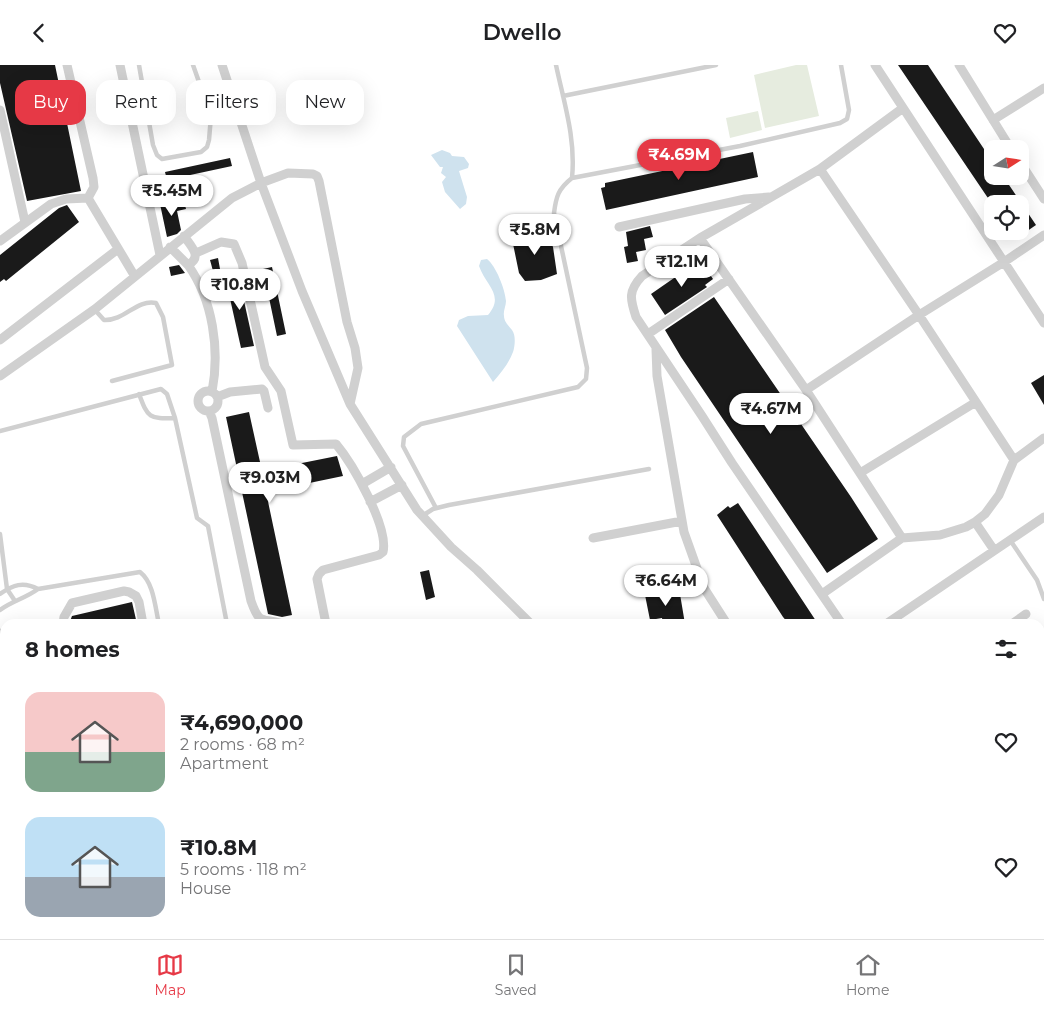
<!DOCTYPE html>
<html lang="en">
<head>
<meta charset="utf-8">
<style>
	:root { --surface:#fff; --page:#f6f6f6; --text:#202124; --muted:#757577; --line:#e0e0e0; --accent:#e63946 }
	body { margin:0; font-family:Montserrat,sans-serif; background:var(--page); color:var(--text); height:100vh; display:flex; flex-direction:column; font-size:19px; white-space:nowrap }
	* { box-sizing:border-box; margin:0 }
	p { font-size:16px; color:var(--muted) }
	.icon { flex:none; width:28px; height:28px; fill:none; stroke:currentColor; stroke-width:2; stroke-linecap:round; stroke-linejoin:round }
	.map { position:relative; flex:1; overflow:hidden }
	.details { position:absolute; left:0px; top:554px; width:1045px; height:321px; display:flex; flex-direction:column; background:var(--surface); border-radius:15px 15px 0 0; box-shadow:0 5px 20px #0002 }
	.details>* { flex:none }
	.top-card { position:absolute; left:15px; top:15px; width:500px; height:45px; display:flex; gap:10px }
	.needle { width:32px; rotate:78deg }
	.buttons { position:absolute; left:984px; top:75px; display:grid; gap:10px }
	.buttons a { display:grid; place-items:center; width:45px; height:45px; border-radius:10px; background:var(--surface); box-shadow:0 5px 20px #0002; font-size:25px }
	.price { position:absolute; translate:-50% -42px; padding:0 11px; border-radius:18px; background:#fff; color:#222; font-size:16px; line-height:32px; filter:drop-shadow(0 1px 2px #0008) }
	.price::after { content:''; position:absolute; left:50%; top:30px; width:15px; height:11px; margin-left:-8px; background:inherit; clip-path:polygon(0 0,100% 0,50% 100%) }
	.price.active { background:var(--accent); color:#fff }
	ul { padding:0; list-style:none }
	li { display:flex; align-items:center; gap:15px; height:125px; padding:0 25px }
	li span { display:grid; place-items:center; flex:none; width:140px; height:100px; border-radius:15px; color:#555 }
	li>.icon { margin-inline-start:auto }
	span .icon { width:60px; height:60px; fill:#fffc; stroke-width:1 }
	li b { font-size:21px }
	h2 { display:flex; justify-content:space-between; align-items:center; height:60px; padding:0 25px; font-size:21px }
	.pill { padding:0 18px; border-radius:15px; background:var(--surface); box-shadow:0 5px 20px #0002; font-size:18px; line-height:45px }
	.pill.active { background:var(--accent); color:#fff }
	header { display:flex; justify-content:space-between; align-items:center; height:65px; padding:0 25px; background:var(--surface); font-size:22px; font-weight:600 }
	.dock { display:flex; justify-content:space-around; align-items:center; height:70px; border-top:1px solid var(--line); background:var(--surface); font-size:14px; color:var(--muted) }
	.dock a { display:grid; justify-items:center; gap:2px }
	.dock .active { color:var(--accent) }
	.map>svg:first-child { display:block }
</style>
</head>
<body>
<header><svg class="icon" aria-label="back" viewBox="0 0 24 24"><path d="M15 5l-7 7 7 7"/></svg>Dwello<svg class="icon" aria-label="heart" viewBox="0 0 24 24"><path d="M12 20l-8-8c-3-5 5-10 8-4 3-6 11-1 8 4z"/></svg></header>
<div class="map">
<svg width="1044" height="874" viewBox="0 0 1044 874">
	<rect width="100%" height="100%" fill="#fff"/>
	<path fill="#e6ecdf" d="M796,0H807L819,51L765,63L754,10Z
		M758,46L762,65L730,73L726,53Z"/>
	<path fill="#cfe2ee" d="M442,85L450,88L452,91L464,92L469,99L468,103L459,106L467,132L466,139L460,144L445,127L442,117L446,112L441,108L443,102H440L431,90Z
		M487,194C496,201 505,224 506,236C506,241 503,246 504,251C504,257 509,261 512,265C516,270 515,281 513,287C509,298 501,308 493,317L457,261L459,255L468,251L488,250C505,230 486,221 479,201L481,195Z"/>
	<path fill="#1a1a1a" d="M0,0H55L81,126L27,136L0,18Z
		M898,0H928L992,96V111H1003L1036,160L1020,171V139H992Z
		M753,87L758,112L606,145L601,123L605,122V118Z
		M230,93L232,101L167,115L165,107Z
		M174,135L175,138L184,136L186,144L177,146L181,165L177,169L167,172L160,139Z
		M67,140L79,157L6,216L4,214L0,217V190L59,143Z
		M650,161L653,172L644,174L646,185L636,187L638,196L627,198L624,182L628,181L626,167Z
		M545,165L553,182L557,209L541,215L525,216L519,208L512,174Z
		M218,193L220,204L213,206L210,195Z
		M700,195L713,214L705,220L707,222L665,250L651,229Z
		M179,200L185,208L171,211L169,202Z
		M272,202L286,269L277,271L263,204Z
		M238,209L254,281L241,283L225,211Z
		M714,232L851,432L878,474L827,508L681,292L665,265Z
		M1044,310V340L1031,318Z
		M249,347L262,406L337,391L343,411L266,427L292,550L282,552L268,549L226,352Z
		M738,438L756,465L818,559H789L783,552L717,450L728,441L730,443Z
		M429,505L435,532L426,535L420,507Z
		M679,523L685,559H663L662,553L650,555L645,530Z
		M132,537L137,559H69L72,551Z"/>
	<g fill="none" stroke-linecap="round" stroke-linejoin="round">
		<path stroke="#cdcdcd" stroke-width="2" stroke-dasharray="2.5 2.5" stroke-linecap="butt" d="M922,874L923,870
			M972,874L992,870"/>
		<path stroke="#d0d0d0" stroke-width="4.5" d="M139,0L153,80L157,90L162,94L201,87L207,82L209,75L211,51L214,48L236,40
			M193,0L211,51
			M563,31L716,0
			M572,113L740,81L840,58L847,54L849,45L841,0
			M95,245L104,255C125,256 136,234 156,238L163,252L172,300L112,316
			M139,329C148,353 149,354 175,353
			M0,366L161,324L167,329L175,353L197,453L208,461L227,559
			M436,443L403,381L404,372L421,359L578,322L586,314L587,303L554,148C556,132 558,124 572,113C576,74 564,38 556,0
			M422,451L433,444L449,440L649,404
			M0,469L7,524L15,536
			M1010,475L1037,515L1044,534
			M0,529C13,520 23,516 38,524
			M0,545C12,536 26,533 38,524L140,507C154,518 155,542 159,559
			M0,566L5,572
			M0,705L5,712
			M239,870L242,874"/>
		<path stroke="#d0d0d0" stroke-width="9" d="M67,0L93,113L94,122L88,133
			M120,0L160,190
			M222,0L261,118L302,226L350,339
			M875,0L1044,258
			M959,0L1011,84
			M0,45L25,157
			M993,55L1044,23
			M1020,97L1044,134
			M820,104L919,250L1014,395L999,430L985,449L975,457L966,462L940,470L902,473L822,529
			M88,133L134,210
			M619,162L745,134L769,132
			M700,173L806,325L902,473
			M0,176L51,139L66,134L88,133
			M170,182L188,200C203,192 191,181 184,171
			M196,188L221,177L234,179L242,198L265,302L281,326L293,380L336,379C352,398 389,462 383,487L379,490L323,505L319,509L317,514L326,559
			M188,200C213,235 220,285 212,327
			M648,269L729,214
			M0,275L118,184
			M656,284L657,311L684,467L704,523L727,559
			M0,311L95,244L232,133L261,118L288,108L313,109L317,111L319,116L347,257L355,283L358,303L350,339L417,445L451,482L477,505L531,559
			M806,325L919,250L1004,197L1044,170
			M198 336a10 10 0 1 1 20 0a10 10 0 1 1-20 0Z
			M217,332L230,327L262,324L264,326L268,343
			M209,346L212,353L251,536C260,561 261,552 283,559
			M1014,395L1044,373
			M860,408L976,337
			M362,419L391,402
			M370,437L402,420
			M975,457L994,485
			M593,473L682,456
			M63,559L64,552L72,538L124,526L129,527L136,531L139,537L143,559
			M842,559L732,398L702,351L636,252C630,234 628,226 642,211L700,173L820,104L903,43
			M886,559L1044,452
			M1012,559L1026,549
			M0,744L5,743
			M1040,776L1044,775
			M1040,829L1044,828
			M44,870L48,874
			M127,870L130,874
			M758,870L759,874
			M844,870L845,874
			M144,874L150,870
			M590,874L608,870
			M1012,874L1016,870"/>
		<path stroke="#d0d0d0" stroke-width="11" d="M0,620L5,627
			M0,650L5,657
			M174,870L177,874
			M203,870L206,874
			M729,870L730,874"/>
	</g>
</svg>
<div class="buttons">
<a><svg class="needle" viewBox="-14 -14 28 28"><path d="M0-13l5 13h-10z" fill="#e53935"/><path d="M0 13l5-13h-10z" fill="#757577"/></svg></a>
<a><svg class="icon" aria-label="locate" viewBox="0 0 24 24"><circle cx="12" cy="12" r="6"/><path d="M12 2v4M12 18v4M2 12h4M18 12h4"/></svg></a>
</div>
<b class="price active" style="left:679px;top:116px">₹4.69M</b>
<b class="price" style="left:172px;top:152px">₹5.45M</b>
<b class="price" style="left:535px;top:191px">₹5.8M</b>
<b class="price" style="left:682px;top:223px">₹12.1M</b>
<b class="price" style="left:240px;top:246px">₹10.8M</b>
<b class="price" style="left:771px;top:370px">₹4.67M</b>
<b class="price" style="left:270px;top:439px">₹9.03M</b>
<b class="price" style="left:666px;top:542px">₹6.64M</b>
<div class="top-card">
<a class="pill active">Buy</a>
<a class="pill">Rent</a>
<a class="pill">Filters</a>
<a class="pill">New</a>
</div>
<section class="details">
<h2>8 homes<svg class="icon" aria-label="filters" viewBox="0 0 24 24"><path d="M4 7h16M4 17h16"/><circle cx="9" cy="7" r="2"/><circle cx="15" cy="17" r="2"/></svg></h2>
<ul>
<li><span style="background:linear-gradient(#f6c9c9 60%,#7fa58c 0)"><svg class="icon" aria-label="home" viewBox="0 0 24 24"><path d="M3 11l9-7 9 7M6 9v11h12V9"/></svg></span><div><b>₹4,690,000</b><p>2 rooms · 68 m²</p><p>Apartment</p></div><svg class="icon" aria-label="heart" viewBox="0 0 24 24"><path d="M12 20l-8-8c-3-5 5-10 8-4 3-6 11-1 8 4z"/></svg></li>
<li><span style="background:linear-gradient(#bfe0f5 60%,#9aa5b1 0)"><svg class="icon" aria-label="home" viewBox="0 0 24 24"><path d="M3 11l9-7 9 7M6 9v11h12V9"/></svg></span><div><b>₹10.8M</b><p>5 rooms · 118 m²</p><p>House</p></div><svg class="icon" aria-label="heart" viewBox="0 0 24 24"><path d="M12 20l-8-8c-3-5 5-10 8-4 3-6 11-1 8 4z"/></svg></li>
</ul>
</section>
</div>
<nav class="dock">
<a class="active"><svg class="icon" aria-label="map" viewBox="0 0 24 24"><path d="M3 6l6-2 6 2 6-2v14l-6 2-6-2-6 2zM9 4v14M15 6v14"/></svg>Map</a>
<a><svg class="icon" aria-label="saved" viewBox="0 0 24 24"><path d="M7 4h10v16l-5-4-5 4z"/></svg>Saved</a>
<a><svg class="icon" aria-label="home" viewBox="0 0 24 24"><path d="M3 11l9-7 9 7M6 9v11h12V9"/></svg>Home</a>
</nav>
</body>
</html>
